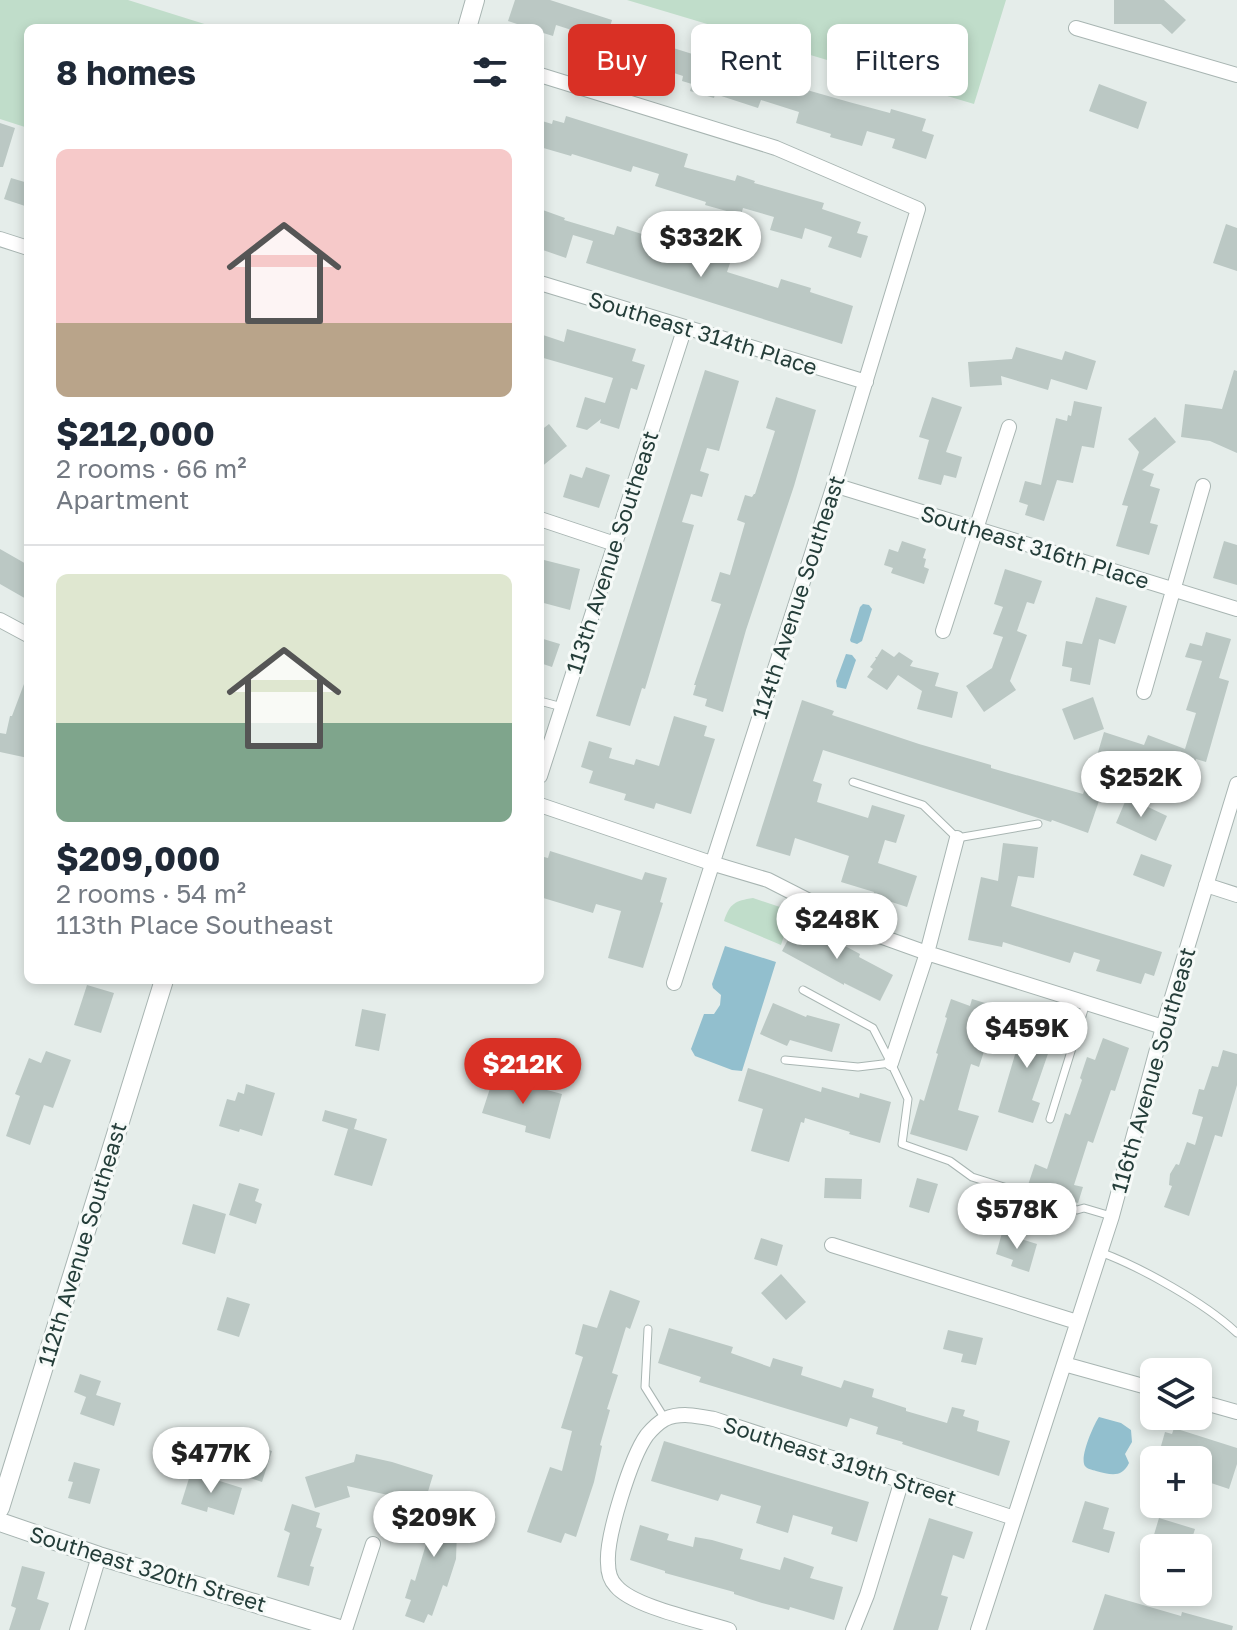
<!DOCTYPE html>
<html lang="en">
<head>
<meta charset="utf-8">
<style>
	:root { --surface:#fff; --page:#f2f2f3; --text:#1f2937; --muted:#747a83; --line:#e0e1e3; --accent:#d93025 }
	body { margin:0; font-family:"Golos Text",sans-serif; background:var(--page); color:var(--text); height:100vh; display:flex; flex-direction:column; font-size:30px; white-space:nowrap }
	* { box-sizing:border-box; margin:0 }
	p { font-size:26px; color:var(--muted) }
	.icon { flex:none; width:44px; height:44px; fill:none; stroke:currentColor; stroke-width:2; stroke-linecap:round; stroke-linejoin:round }
	.map { position:relative; flex:1; overflow:hidden }
	.panel { position:absolute; left:24px; top:24px; width:520px; height:960px; display:flex; flex-direction:column; background:var(--surface); border-radius:12px; box-shadow:0 4px 12px #0003 }
	.panel>* { flex:none }
	.top-card { position:absolute; left:568px; top:24px; width:548px; height:72px; display:flex; gap:16px }
	.tools { position:absolute; left:1140px; top:1358px; display:grid; gap:16px }
	.tools a { display:grid; place-items:center; width:72px; height:72px; border-radius:12px; background:var(--surface); box-shadow:0 4px 12px #0003; font-size:40px }
	.price { position:absolute; translate:-50% -68px; padding:0 18px; border-radius:28px; background:#fff; color:#222; font-size:26px; line-height:52px; filter:drop-shadow(0 2px 4px #0008) }
	.price::after { content:''; position:absolute; left:50%; top:48px; width:24px; height:18px; margin-left:-12px; background:inherit; clip-path:polygon(0 0,100% 0,50% 100%) }
	.price.current { background:var(--accent); color:#fff }
	ul { padding:0; list-style:none }
	li { display:grid; align-content:center; gap:16px; height:424px; padding:0 32px }
	li+li { border-top:2px solid var(--line) }
	li span { display:grid; place-items:center; height:248px; border-radius:12px; color:#555 }
	li>.icon { margin-inline-start:auto }
	span .icon { width:144px; height:144px; fill:#fffc; stroke-width:1 }
	li b { font-size:34px }
	h2 { display:flex; justify-content:space-between; align-items:center; height:96px; padding:0 32px; font-size:34px }
	.chip { padding:0 28px; border-radius:12px; background:var(--surface); box-shadow:0 4px 12px #0003; font-size:28px; line-height:72px }
	.chip.current { background:var(--accent); color:#fff }
	.map>svg:first-child { display:block }
</style>
</head>
<body>
<div class="map">
<svg width="1237" height="1630" viewBox="0 0 1237 1630">
	<rect width="100%" height="100%" fill="#e5edea"/>
	<path fill="#c0ddca" d="M0,0H128L214,27V28H28V128L0,119Z
		M627,0H1006L974,104Z
		M753,898L792,911L781,945L724,921C730,903 735,901 753,898Z"/>
	<path fill="#92bfce" d="M863,604L869,605L872,609L862,641L857,644L851,642L850,640L860,607Z
		M846,654L852,655L856,660L846,689L837,687L836,681Z
		M725,946L776,962L742,1071L732,1070L695,1056L691,1049L704,1014H714L720,1005L721,995L713,988L712,984Z
		M1099,1417L1121,1423L1131,1430L1132,1442L1125,1454L1129,1463C1122,1478 1111,1475 1096,1471C1093,1470 1087,1469 1085,1466C1079,1458 1094,1424 1099,1417Z"/>
	<path fill="#bbc8c4" d="M515,0H550L612,20L607,37L633,44L636,32L672,42L670,47L718,62L714,75L738,84L747,59L776,68L772,80L849,102L890,113L891,109L926,119L922,131L934,135L926,159L892,148L895,139L867,131L862,146L830,137L831,134L796,123L799,112L761,100L758,108L715,94L714,98L690,91L692,84L682,81L683,76L656,67L655,70L643,66L640,74L614,66L615,62L575,50L581,33L556,25L553,36L540,32V28H529L508,21Z
		M1114,0H1164L1186,20L1172,34L1161,24H1114Z
		M1099,84L1147,102L1138,129L1089,111Z
		M566,116L688,154L684,167L735,181L737,175L755,181L754,183L824,203L822,209L861,222L857,233L868,236L861,258L828,247L832,237L805,228L802,239L770,230L774,217L743,208L741,215L705,205L706,202L655,186L659,174L633,166L631,172L572,154L571,156L540,147V128L542,121L552,124L553,120L564,123Z
		M0,123L15,128L3,167H0Z
		M11,178L28,183V207L4,199Z
		M540,209L565,218L564,220L614,235L617,226L648,236L645,246L697,261L699,253L730,263L727,272L778,288L781,279L811,288L810,292L853,306L842,344L586,263L593,241L573,235L566,258L540,249Z
		M1226,224L1237,228V271L1213,263Z
		M567,329L636,349L632,361L645,365L637,390L631,388L619,429L600,423L601,419L587,430L576,427L585,397L605,403L613,378L540,357V334L564,342Z
		M1016,347L1062,360L1065,351L1096,361L1087,390L1051,379L1048,390L1001,376L1002,385L970,387L968,362L1012,359Z
		M705,370L739,381L719,451L707,448L700,471L709,474L702,497L691,494L682,522L694,525L645,689L642,688L630,726L596,716Z
		M1234,370L1237,371V453L1210,441L1181,437L1185,404L1222,409Z
		M776,397L816,410L794,486L746,630L723,712L705,706L707,699L693,695L696,685H694L721,604L711,601L720,572L730,575L745,523L737,520L745,495L752,497L754,494H755L775,431L766,428Z
		M932,397L962,407L946,452L962,457L956,478L944,475L941,485L918,479L929,440L919,437Z
		M1074,401L1102,407L1094,448L1082,446L1073,483L1057,480L1044,521L1025,515L1028,505L1019,502L1025,481L1041,485L1056,418L1067,421L1068,415L1071,416Z
		M1155,417L1176,442L1142,470L1154,474L1150,486L1160,489L1150,523L1158,525L1149,555L1116,546L1128,506L1122,505L1139,452L1128,439Z
		M549,424L567,446L540,468V431Z
		M586,467L610,475L599,508L563,497L570,474L582,478Z
		M902,541L926,549L923,558L926,559L924,567L929,569L924,584L891,573L893,568L884,565L889,549L898,552Z
		M1224,541L1237,545V585L1213,578Z
		M0,549L28,565V600L0,584Z
		M540,559L580,569L570,610L540,602Z
		M1005,569L1042,581L1034,604L1027,602L1017,631L1027,635L1010,681L1016,690L984,712L966,686L992,668L1003,637L993,634L1003,607L994,604Z
		M1096,597L1127,606L1115,644L1099,639L1090,685L1070,681L1072,668L1062,666L1066,641L1082,644Z
		M1206,632L1231,639L1219,678L1229,681L1206,762L1196,759L1189,781L1169,775L1170,772L1134,758L1130,770L1096,759L1104,732L1144,745L1148,735L1185,749L1196,713L1186,710L1202,661L1185,657L1190,643L1202,646Z
		M540,638L560,644L552,667L540,663Z
		M882,649L894,657L899,652L913,661L910,666L939,673L935,686L958,692L952,718L917,709L922,691L898,675L887,690L867,677L873,669L870,667L876,659L875,657H877Z
		M27,676H28V758L0,752V733L6,734L10,716H12Z
		M1093,697L1104,729L1074,740L1062,709Z
		M802,700L834,711L832,715L919,744L991,765V768L1083,794L1085,789L1101,795L1088,833L1052,820L1051,822L823,750L813,781L822,784L817,802L868,818L872,805L905,815L896,843L885,840L878,863L917,876L907,907L873,896L874,892L841,882L849,856L795,838L790,856L756,846Z
		M674,716L707,726L704,736L715,739L691,814L656,803L654,809L624,800L626,794L589,783L593,771L581,767L589,741L612,748L609,758L634,765L636,759L659,766Z
		M1127,797L1167,816L1156,841L1116,823Z
		M1003,843L1038,847L1034,878L1018,876L1011,906L1162,952L1154,976L1145,973L1141,984L1096,971L1100,960L1074,952L1070,963L1003,942L1002,947L968,940L981,877L998,881Z
		M550,851L642,880L645,872L667,878L660,902L663,903L643,968L608,958L621,911L596,904L593,913L540,897V856L548,858Z
		M1141,854L1172,865L1164,887L1133,875Z
		M798,921L860,954L859,957L893,975L880,1001L844,983V985L782,951Z
		M87,985L114,993L101,1033L74,1025Z
		M951,999L970,1006L972,999L998,1007L979,1067L971,1064L958,1110L979,1116L967,1151L910,1134L920,1099L924,1101L938,1054L936,1053L947,1018L945,1017Z
		M773,1003L806,1017L807,1015L840,1024L832,1052L790,1040L787,1046L760,1034Z
		M362,1009L386,1014L379,1051L355,1046Z
		M1027,1014L1054,1022L1047,1044L1051,1045L1032,1100L1040,1103L1033,1123L998,1112Z
		M1103,1038L1129,1048L1115,1091L1111,1090L1093,1143L1088,1141L1074,1185L1083,1187L1078,1203L1027,1188L1035,1164L1047,1169L1065,1113L1070,1115L1082,1080L1080,1078L1087,1057L1095,1060Z
		M1223,1050L1237,1054V1085L1222,1137L1215,1135L1189,1216L1164,1207L1172,1186L1169,1185L1170,1174L1176,1164L1179,1165L1187,1142L1195,1145L1203,1117L1192,1114L1199,1089L1204,1090L1212,1066L1218,1067Z
		M46,1051L71,1060L53,1108L44,1105L30,1145L6,1136L20,1096L15,1094L29,1058L41,1063Z
		M748,1068L821,1092L822,1087L859,1098L860,1093L891,1102L880,1143L849,1134L850,1132L805,1118L804,1123L801,1122L789,1162L751,1151L763,1109L738,1101Z
		M494,1076L562,1094L550,1139L525,1132L526,1126L482,1113Z
		M246,1084L275,1093L262,1136L240,1129L239,1132L219,1126L227,1099L235,1101L238,1092L244,1094Z
		M325,1110L357,1119L354,1129L387,1139L372,1186L334,1175L348,1129L322,1121Z
		M825,1178L862,1179L861,1199L824,1198Z
		M917,1178L938,1184L929,1213L909,1207Z
		M239,1183L259,1189L255,1201L262,1204L256,1224L229,1215Z
		M193,1204L226,1214L215,1254L182,1244Z
		M1002,1233L1037,1244L1029,1272L1011,1266L1013,1260L996,1254Z
		M761,1238L783,1245L777,1266L754,1259Z
		M781,1274L806,1302L786,1320L761,1293Z
		M610,1290L640,1301L630,1329L626,1327L612,1373L618,1375L607,1409L610,1410L600,1445L602,1446L594,1482L576,1537L565,1533L561,1543L527,1532L550,1467L562,1471L572,1431L561,1428L583,1357L575,1354L583,1324L597,1328Z
		M227,1297L250,1304L239,1337L217,1330Z
		M669,1328L733,1347L731,1353L770,1367L773,1358L803,1367L801,1375L841,1388L844,1380L874,1389L872,1397L906,1408V1411L947,1423L952,1407L965,1410L963,1416L979,1421L977,1431L1010,1441L999,1476L902,1444L903,1442L876,1434L878,1427L850,1418L847,1427L699,1382L701,1377L658,1363Z
		M948,1330L983,1338L976,1365L961,1362L963,1354L943,1349Z
		M80,1374L101,1381L96,1395L121,1403L114,1426L80,1414L86,1397L74,1392Z
		M1174,1428L1237,1448V1464L1229,1489L1205,1481L1207,1473L1202,1472L1206,1460H1157L1165,1432L1172,1434Z
		M189,1441L207,1447L202,1463L184,1458Z
		M664,1441L869,1502L857,1542L831,1534L833,1527L793,1515L788,1533L756,1523L761,1506L721,1494L718,1501L651,1481Z
		M249,1443L272,1451L262,1482L239,1474Z
		M356,1454L392,1462L433,1475L423,1508L387,1497L388,1495L347,1486L350,1497L315,1508L305,1477L354,1462Z
		M74,1462L100,1469L90,1504L68,1498L73,1482L68,1481Z
		M191,1472L242,1488L234,1515L208,1507L207,1512L181,1504Z
		M1085,1501L1109,1508L1103,1529L1115,1532L1109,1553L1072,1542Z
		M425,1502L458,1503L456,1559L447,1587L443,1585L432,1616L428,1614L424,1623L405,1616L411,1600L405,1598L411,1579L415,1581L427,1541L423,1540Z
		M292,1504L320,1513L316,1527L322,1529L310,1566L314,1567L309,1586L277,1577L290,1533L284,1530Z
		M929,1518L973,1532L964,1559L953,1555L941,1595L948,1597L938,1630H893Z
		M1159,1518L1195,1529L1189,1548H1150Z
		M640,1525L669,1534L667,1540L693,1547L695,1537L712,1540L743,1549L740,1559L780,1570L784,1557L814,1567L810,1578L843,1587L834,1620L790,1607L789,1610L762,1603L734,1594V1592L665,1573V1571L630,1560Z
		M22,1566L45,1572L37,1599L49,1603L40,1630H9L16,1608L11,1606Z
		M1105,1594L1181,1616L1182,1612L1233,1626L1232,1630H1093Z"/>
	<g fill="none" stroke-linecap="round" stroke-linejoin="round">
		<g stroke="#a8b5b2" stroke-width="9">
			<path id="service" d="M540,701L562,707
				M853,782L923,805L957,838L1038,824
				M785,1060L858,1067L891,1063L873,1028L803,990
				M891,1063L908,1099L902,1144L950,1161L972,1177L1077,1210L1084,1208L1111,1216
				M1050,1119L1086,1003
				M1100,1252C1141,1267 1205,1303 1237,1333
				M648,1329L645,1387L665,1419"/>
		</g>
		<g stroke="#a8b5b2" stroke-width="16">
			<path id="minor" d="M1076,28L1237,75
				M540,75L776,148L918,209L834,485L674,983
				M0,239L28,248
				M540,283L866,382
				M834,485L1237,609
				M540,519L615,544
				M0,620L28,635
				M943,631L1009,427
				M1144,692L1203,486
				M540,776L685,327
				M540,805L711,863L768,880L874,934L927,953L1163,1027
				M1206,885L1237,895
				M891,1063L927,953L957,838
				M832,1245L1077,1322
				M1064,1364L1154,1389
				M1198,1401L1237,1412
				M77,1630L99,1556
				M345,1630L373,1544
				M729,1630C702,1621 633,1607 616,1586C610,1580 608,1572 608,1563C606,1537 631,1457 647,1435C652,1429 658,1423 665,1419C681,1412 698,1416 714,1419L1014,1518
				M853,1630L867,1595L902,1480
				M978,1630L1112,1216L1163,1027L1237,784"/>
		</g>
		<g stroke="#a8b5b2" stroke-width="20">
			<path id="tertiary" d="M467,28L475,0
				M0,1508L164,980
				M0,1522L99,1556L343,1630"/>
		</g>
		<use href="#service" stroke="#fff" stroke-width="7"/>
		<use href="#minor" stroke="#fff" stroke-width="14"/>
		<use href="#tertiary" stroke="#fff" stroke-width="18"/>
	</g>
	<g text-anchor="middle" stroke-width="6" stroke-linejoin="round" paint-order="stroke">
		<g font-size="22" fill="#253e3a" stroke="#f6faf8">
			<text transform="translate(703 333) rotate(17)" y="8">Southeast 314th Place</text>
			<text transform="translate(1035 547) rotate(17)" y="8">Southeast 316th Place</text>
			<text transform="translate(612 552) rotate(-72)" y="8">113th Avenue Southeast</text>
			<text transform="translate(798 597) rotate(-72)" y="8">114th Avenue Southeast</text>
			<text transform="translate(1153 1070) rotate(-74)" y="8">116th Avenue Southeast</text>
			<text transform="translate(82 1244) rotate(-73)" y="8">112th Avenue Southeast</text>
			<text transform="translate(840 1461) rotate(18)" y="8">Southeast 319th Street</text>
			<text transform="translate(148 1569) rotate(17)" y="8">Southeast 320th Street</text>
		</g>
	</g>
</svg>
<div class="tools">
<a><svg class="icon" aria-label="layers" viewBox="0 0 24 24"><path d="M12 4l9 5-9 5-9-5zM3 14l9 5 9-5"/></svg></a>
<a>+</a>
<a>−</a>
</div>
<b class="price" style="left:701px;top:279px">$332K</b>
<b class="price" style="left:1141px;top:819px">$252K</b>
<b class="price" style="left:837px;top:961px">$248K</b>
<b class="price" style="left:1027px;top:1070px">$459K</b>
<b class="price current" style="left:523px;top:1106px">$212K</b>
<b class="price" style="left:1017px;top:1251px">$578K</b>
<b class="price" style="left:211px;top:1495px">$477K</b>
<b class="price" style="left:434px;top:1559px">$209K</b>
<div class="top-card">
<a class="chip current">Buy</a>
<a class="chip">Rent</a>
<a class="chip">Filters</a>
</div>
<section class="panel">
<h2>8 homes<svg class="icon" aria-label="filters" viewBox="0 0 24 24"><path d="M4 7h16M4 17h16"/><circle cx="9" cy="7" r="2"/><circle cx="15" cy="17" r="2"/></svg></h2>
<ul>
<li><span style="background:linear-gradient(#f6c9c9 70%,#b9a48a 0)"><svg class="icon" aria-label="home" viewBox="0 0 24 24"><path d="M3 11l9-7 9 7M6 9v11h12V9"/></svg></span><div><b>$212,000</b><p>2 rooms · 66 m²</p><p>Apartment</p></div></li>
<li><span style="background:linear-gradient(#dfe7d0 60%,#7fa58c 0)"><svg class="icon" aria-label="home" viewBox="0 0 24 24"><path d="M3 11l9-7 9 7M6 9v11h12V9"/></svg></span><div><b>$209,000</b><p>2 rooms · 54 m²</p><p>113th Place Southeast</p></div></li>
</ul>
</section>
</div>
</body>
</html>
